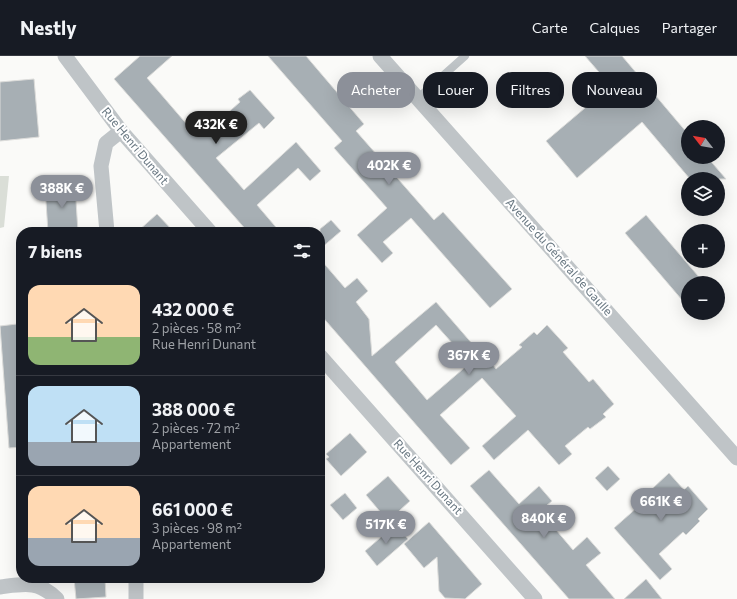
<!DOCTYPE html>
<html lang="fr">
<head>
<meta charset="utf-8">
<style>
	:root { --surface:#171b24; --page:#20242c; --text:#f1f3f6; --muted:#9ea1a6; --line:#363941; --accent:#8c9099 }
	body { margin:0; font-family:Commissioner,sans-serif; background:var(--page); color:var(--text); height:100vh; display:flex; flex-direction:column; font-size:15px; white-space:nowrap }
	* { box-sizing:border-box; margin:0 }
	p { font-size:13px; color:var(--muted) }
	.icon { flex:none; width:22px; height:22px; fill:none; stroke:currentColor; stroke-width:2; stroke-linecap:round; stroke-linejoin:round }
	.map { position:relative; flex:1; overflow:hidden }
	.panel { position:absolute; left:16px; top:171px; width:309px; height:356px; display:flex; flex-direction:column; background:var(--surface); border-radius:16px; box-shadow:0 4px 16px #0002 }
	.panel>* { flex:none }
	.top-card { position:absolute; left:337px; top:16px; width:340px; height:36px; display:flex; gap:8px }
	.needle { width:26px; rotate:301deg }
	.tools { position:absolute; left:681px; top:64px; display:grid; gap:8px }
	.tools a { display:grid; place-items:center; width:44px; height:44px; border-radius:50%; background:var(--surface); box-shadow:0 4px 16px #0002; font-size:20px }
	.price { position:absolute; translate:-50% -34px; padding:0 9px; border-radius:14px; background:var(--accent); color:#fff; font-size:13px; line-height:26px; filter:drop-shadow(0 1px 2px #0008) }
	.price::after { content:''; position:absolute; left:50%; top:24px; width:12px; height:9px; margin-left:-6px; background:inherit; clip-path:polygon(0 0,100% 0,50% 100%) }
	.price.active { background:#222; color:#fff }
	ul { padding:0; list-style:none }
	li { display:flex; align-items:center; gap:12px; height:100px; padding:0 12px }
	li+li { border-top:1px solid var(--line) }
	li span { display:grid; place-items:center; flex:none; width:112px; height:80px; border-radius:12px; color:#555 }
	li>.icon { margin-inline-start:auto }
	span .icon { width:48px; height:48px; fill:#fffc; stroke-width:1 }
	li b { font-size:17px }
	h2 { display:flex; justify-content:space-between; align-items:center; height:48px; padding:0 12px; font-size:17px }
	.pill { padding:0 14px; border-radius:16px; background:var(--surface); box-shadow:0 4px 16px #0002; font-size:14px; line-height:36px }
	.pill.active { background:var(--accent); color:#fff }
	header { display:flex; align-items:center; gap:24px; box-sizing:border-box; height:56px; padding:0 20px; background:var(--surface); border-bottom:1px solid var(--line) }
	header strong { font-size:19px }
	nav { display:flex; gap:22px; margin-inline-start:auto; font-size:14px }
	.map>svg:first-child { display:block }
</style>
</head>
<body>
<header>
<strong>Nestly</strong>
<nav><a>Carte</a><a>Calques</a><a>Partager</a></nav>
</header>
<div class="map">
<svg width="737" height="543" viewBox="0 0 737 543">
	<rect width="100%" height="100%" fill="#fafaf8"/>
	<path fill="#daded7" d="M0,120H9L4,171L0,172Z"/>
	<path fill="#a7afb4" stroke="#dcdcda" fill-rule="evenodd" d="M140,0H172L147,22L190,72L195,68L204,78L240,46L238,43L250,34L275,62L264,73L259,67L216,102L244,134L296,86L321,115L310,125L298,112L257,149L280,176H248L114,23Z
		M268,0H306L364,68L356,75L434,164L443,156L512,233L490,252L411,162L383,186L393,197L382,207L357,179L387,152L334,92L342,85Z
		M585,0H622L688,78V101H707L726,123H690L642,66L577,122L546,85L611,30Z
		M34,23L39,81L0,85V26Z
		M75,129L78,176H48L45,131Z
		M157,158L174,176H137Z
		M646,159L704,227H688V251L625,177Z
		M331,164L341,175L320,193V173Z
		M320,203L345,232L357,222L368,235L356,246L369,263L372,300L436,246L488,306L490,305L496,313L522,291L519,289L534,276L537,279L547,269L568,292L563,296L589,326L593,323L614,348L603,358L606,361L590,373L588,371L565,390L572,398L559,409L528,374L494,404L482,390L516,360L482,322L440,359L470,392L451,409L320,258ZM436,269L470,307L427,344L395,306Z
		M17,268L21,319V391L9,392L0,270Z
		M350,377L367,396L341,420L326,403L329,401L326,398Z
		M608,410L620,423L607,435L595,422Z
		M489,414L519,448L539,430L552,445L540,455L573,494L587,481L601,497L586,509L615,543H569L470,430Z
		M669,417L684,434L688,430L708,453L698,463L700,465L686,479L683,476L659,498L672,513L660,524L614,472L640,449L637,447Z
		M388,420L410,445L388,465L366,439Z
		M345,437L357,452L343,464L330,449Z
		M429,466L482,528L465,543L445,542L439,535L437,501L424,512L404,488Z
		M395,469L408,483L377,510L365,495Z
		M74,522H105L106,541L76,543Z
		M646,523L662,543H624Z"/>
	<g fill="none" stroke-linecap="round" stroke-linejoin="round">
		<path stroke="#bfc4c7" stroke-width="8" d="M418,42L465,0"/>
		<path stroke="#bfc4c7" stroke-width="15" d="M65,0L121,75L210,176
			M380,0L737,402
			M107,176L101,110L106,87L121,75
			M320,300L535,543
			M136,522V543
			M0,531C24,528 38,524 57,543"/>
	</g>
	<g text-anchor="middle" stroke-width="4" stroke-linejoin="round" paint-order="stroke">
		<g font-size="12" fill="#677680" stroke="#fff">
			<text transform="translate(135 90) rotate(50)" y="4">Rue Henri Dunant</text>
			<text transform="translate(559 201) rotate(48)" y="4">Avenue du Général de Gaulle</text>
			<text transform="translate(428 421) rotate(48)" y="4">Rue Henri Dunant</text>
		</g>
	</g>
</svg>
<div class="tools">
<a><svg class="needle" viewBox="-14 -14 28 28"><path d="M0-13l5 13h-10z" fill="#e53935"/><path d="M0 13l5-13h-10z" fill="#9ea1a6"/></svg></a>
<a><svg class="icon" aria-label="layers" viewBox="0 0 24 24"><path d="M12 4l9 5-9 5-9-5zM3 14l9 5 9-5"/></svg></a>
<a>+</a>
<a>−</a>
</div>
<b class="price active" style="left:216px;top:89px">432K €</b>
<b class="price" style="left:389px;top:130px">402K €</b>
<b class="price" style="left:62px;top:153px">388K €</b>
<b class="price" style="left:469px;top:320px">367K €</b>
<b class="price" style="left:661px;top:466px">661K €</b>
<b class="price" style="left:544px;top:483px">840K €</b>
<b class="price" style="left:386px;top:489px">517K €</b>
<div class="top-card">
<a class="pill active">Acheter</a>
<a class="pill">Louer</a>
<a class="pill">Filtres</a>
<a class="pill">Nouveau</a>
</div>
<section class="panel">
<h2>7 biens<svg class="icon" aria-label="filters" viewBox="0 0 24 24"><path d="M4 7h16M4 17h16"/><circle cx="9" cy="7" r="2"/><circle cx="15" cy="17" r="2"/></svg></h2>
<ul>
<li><span style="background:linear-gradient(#ffd9b3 65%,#8fb573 0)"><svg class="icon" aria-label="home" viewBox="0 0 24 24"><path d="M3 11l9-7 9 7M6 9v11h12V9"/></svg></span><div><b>432 000 €</b><p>2 pièces · 58 m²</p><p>Rue Henri Dunant</p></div></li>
<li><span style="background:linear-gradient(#bfe0f5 70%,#9aa5b1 0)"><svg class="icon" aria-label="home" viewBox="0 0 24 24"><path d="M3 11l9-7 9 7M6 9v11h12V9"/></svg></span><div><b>388 000 €</b><p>2 pièces · 72 m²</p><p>Appartement</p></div></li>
<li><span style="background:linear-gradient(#ffd9b3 65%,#9aa5b1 0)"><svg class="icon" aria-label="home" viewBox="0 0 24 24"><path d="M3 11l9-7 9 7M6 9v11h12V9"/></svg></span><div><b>661 000 €</b><p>3 pièces · 98 m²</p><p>Appartement</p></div></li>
</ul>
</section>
</div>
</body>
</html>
